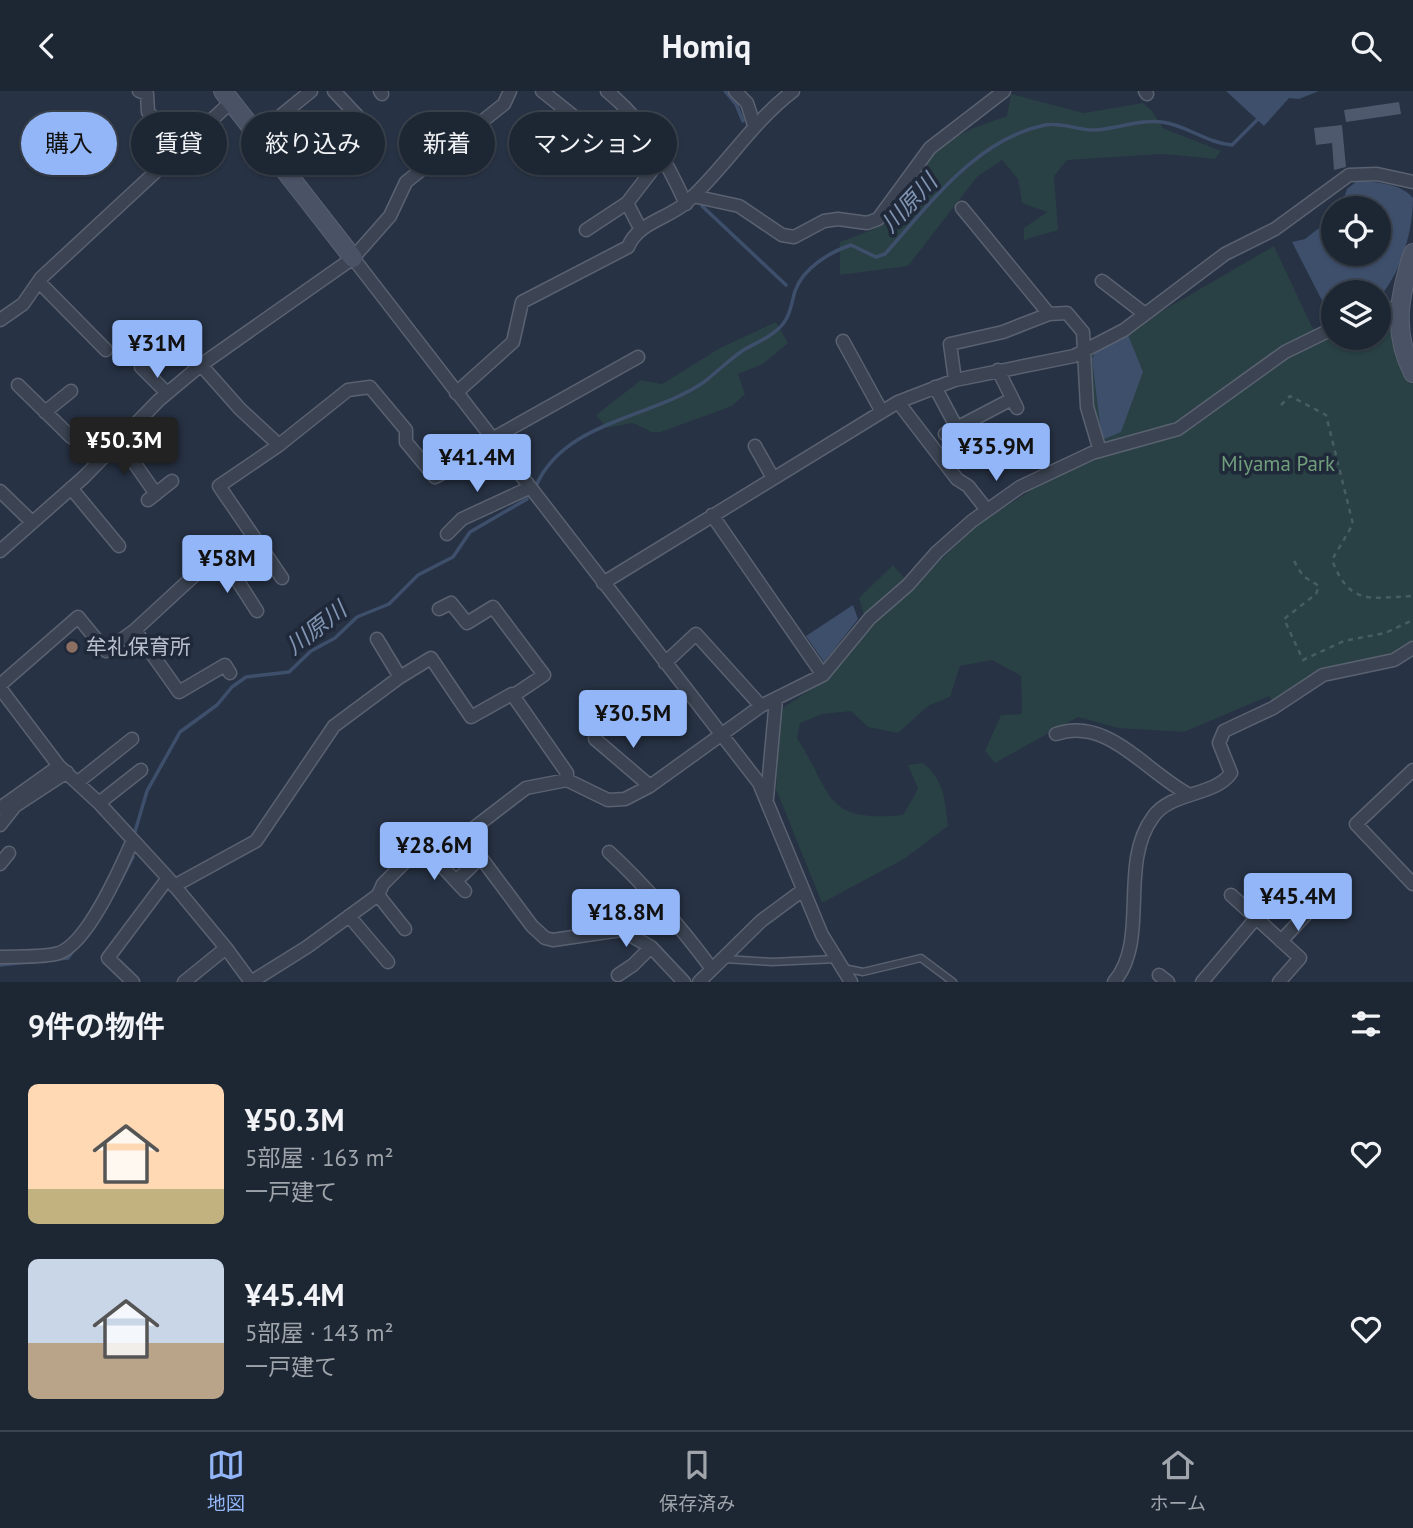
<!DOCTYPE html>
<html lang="ja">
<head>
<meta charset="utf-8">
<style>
	:root { --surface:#1d2633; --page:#252e3b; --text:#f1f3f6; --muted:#a0a5ac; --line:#3b434e; --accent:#93b6f8 }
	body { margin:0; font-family:"PT Sans","Noto Sans JP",sans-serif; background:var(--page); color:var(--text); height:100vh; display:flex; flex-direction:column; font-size:26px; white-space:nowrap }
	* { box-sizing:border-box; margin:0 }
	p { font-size:23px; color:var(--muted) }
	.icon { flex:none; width:38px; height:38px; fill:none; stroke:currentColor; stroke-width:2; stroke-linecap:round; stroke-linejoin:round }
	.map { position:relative; height:891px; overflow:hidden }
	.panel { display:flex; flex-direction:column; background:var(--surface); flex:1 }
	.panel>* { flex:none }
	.top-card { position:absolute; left:21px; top:21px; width:700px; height:63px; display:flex; gap:14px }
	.buttons { position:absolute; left:1321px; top:105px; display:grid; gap:14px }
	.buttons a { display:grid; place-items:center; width:70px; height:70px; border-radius:50%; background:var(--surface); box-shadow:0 2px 5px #0004,0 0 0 2px var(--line); font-size:35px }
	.price { position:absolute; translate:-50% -60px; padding:0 16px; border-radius:7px; background:var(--accent); color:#111; font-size:23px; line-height:46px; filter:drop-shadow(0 2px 4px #0008) }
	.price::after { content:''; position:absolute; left:50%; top:42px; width:21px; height:16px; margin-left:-10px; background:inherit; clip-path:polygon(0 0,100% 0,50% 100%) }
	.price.selected { background:#222; color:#fff }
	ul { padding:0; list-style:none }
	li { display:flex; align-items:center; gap:21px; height:175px; padding:0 28px }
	li span { display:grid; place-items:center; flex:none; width:196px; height:140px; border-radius:10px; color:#555 }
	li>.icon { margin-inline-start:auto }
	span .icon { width:84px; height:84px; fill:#fffc; stroke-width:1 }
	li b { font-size:30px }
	h2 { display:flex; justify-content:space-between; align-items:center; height:84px; padding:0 28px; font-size:30px }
	.pill { padding:0 24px; border-radius:32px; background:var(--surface); box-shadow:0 2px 5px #0004,0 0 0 2px var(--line); font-size:24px; line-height:63px }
	.pill.selected { background:var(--accent); color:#111 }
	header { display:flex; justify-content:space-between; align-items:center; height:91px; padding:0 28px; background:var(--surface); font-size:32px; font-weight:600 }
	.tab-bar { display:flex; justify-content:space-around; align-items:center; height:98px; border-top:2px solid var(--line); background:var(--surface); font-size:19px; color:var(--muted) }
	.tab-bar a { display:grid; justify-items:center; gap:4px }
	.tab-bar .selected { color:var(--accent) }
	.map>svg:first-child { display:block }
</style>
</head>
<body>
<header><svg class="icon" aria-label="back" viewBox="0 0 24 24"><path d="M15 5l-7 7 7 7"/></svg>Homiq<svg class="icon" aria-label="search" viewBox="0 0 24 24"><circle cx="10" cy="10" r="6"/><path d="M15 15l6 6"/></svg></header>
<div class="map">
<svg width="1413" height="891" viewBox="0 0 1413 891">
	<rect width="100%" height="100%" fill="#273244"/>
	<path fill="#294044" d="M1011,3L1084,22L1143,12L1152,20L1163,37L1221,60L1215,68L1163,63L1067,69L1054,85L1058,139L1024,149V137L1047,121L1022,112L1018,88L1002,69L977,86L908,175L840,184V151L872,139L887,125L940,54L973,37L1007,25Z
		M1274,155L1312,236L1322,244L1333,242L1334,247H1379V230L1391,233L1399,266L1413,293V551L1397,561L1272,609L1269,605L1184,641L1118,637L1078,626L995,672L985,660L1001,624L1022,623L1021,585L992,569L960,575L950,606L928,615L898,642L868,636L851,620L823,623L800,632L797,647C833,702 822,732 903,724L918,698L908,674L923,672C944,689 945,708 948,735L904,768L822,812L776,698L781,618L825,589L881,526L976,435L1056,383L1106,359L1092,316L1090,262Z
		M776,231L788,252L763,273L738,283L745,303L732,315L661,341H652L633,332L607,337L596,324L641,289L662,293L720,257Z
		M893,474L906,489L873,522L864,524L859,507Z"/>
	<path fill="#3e4f6c" d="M1226,0H1319L1299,8L1289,7L1264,35Z
		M1357,90C1375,91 1401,92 1413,107C1413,141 1401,181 1379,207V201H1334L1333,226L1331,227L1292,151L1305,148L1333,126L1334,163H1379V117H1341L1347,98Z
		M1128,244L1143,281L1121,341L1102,349L1092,268L1095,262Z
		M853,514L858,528L824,571L806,545Z"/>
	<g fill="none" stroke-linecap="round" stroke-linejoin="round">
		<path stroke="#3e4f6c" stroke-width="3.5" d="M725,0L736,13L743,30
			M702,115L786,194
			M536,395C564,330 652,327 704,291C717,281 729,269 742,260C753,253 768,248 778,238C790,228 791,214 795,200C803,177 830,161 851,154L876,166L885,163C929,114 976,48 1045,34C1063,31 1076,39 1093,39C1116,39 1137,28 1162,31C1186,34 1207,52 1232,54L1260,26
			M134,744L147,700L180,641L217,614L232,596L246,586L289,581L311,560L335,547L357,526L389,513L418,484L453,466L470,441L527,408
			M118,795L133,766
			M0,874L68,867L74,859"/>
	</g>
	<path fill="#4e596d" d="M1399,11L1401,23L1346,31L1344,19Z
		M1342,34L1346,76L1334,79L1332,52L1316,54L1314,37Z"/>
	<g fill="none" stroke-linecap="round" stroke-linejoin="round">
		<g stroke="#5a6271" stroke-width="9">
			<path id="lane" d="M725,868L772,871L836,868
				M843,877L863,881L921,867L953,891"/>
		</g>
		<g stroke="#5a6271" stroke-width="15">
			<path id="street" d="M139,0L147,3L148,21L183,56
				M334,0L364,32
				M380,0L382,3
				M542,0L616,59
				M607,0C645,31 666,69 686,113
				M735,0L747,12L754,34
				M1145,0L1147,3
				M257,44L311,0
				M693,105L739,115L782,144L794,146L824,130L838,128L867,132L878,128L930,57L1004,0
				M627,112L641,139
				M962,117L1049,223
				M586,139L627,112L664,64
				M353,167L759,692L822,844L851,891
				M1102,190L1145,223
				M39,191L106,259
				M1379,221L1398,216
				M0,229L23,213L41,187L231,11
				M843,250L882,321
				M201,274L240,318L279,354
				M141,276L167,302
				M998,279L1017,317
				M955,289L950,253L1003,241L1049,223L1067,222L1083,241L1087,316L1100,360
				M18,294L71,346L103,366
				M935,296L957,337
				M456,302L513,251L522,211L628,156C638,131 668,128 687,111C725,77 751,32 793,0
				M898,311L957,388L968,395L987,419
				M45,321L71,300
				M945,343L1012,308
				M119,350L156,403
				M755,355L773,387
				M71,397L119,455
				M0,400L32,431
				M148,409L172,390
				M712,424L823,584
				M447,443L462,428L529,397
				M0,460L84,386L159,309L201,274L353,167L390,125L406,91L504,13L510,0
				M225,470L257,520
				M282,487L219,395L279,354L348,299L370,296L406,339V351L435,386L451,378L458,367L638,266
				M603,492L898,311L955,289L1074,265L1124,239L1225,163L1275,138L1349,84L1377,83L1413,91
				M439,518L451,512L467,532L493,516L544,584L514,604
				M135,539L179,601L225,574L230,582
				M377,548L400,586
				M665,572L696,543L761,615
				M0,594L78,526L106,560L135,539L198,481L259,456
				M0,597L59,675L99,712L168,787L226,857L251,891L307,856L378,804L383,793L409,767L466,743L526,697L567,689L608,709L625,708L650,695L761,615L823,584L870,527L908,494L937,461L972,430L1020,396L1092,362L1178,338L1285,261L1334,237
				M1056,643C1107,625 1145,680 1188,703
				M595,648L650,695
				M1413,679L1356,733L1413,793
				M78,691L132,648
				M767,707L776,608
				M99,712L141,679
				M0,717L59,675
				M0,734L15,715L67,681
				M464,744L532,835L545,847L553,849L621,839L651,856L684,891
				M427,759L465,800
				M609,761C648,797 680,835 712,878
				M0,773L9,762
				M456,790L481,766
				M174,795L256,750L334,635L400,586L431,567L471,626L512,603L567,682V689
				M378,804L405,838
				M1231,804L1300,867L1279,891
				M349,825L388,871
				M1281,850L1311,818
				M0,866C18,865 42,867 59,862C88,852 120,778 132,751
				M618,884L633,874L651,856
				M1159,884L1168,891
				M133,891L108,867L168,787
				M184,891L226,857
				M699,891L761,830L803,799
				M1114,891C1150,849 1118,773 1153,726C1171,700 1214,706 1231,682L1219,652L1224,640L1273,617L1323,584L1394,569L1413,557
				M1202,891L1256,827"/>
		</g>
		<g stroke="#5a6271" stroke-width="20">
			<path id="secondary" d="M223,0L353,167
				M1413,162C1399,205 1392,240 1413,282"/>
		</g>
		<path stroke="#485d61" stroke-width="2.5" stroke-dasharray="5 5" stroke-linecap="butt" d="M1281,314L1290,305L1326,324L1353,433L1332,469C1350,515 1369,507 1413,505
			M1294,470L1303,485L1319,495L1316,503L1284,528L1303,569L1344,550L1385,542L1413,529"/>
		<use href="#lane" stroke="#3c4453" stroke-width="6"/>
		<use href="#street" stroke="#3c4453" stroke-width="12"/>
		<use href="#secondary" stroke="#4a5366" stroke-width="18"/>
	</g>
	<circle fill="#8d6e63" stroke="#202939" stroke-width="2.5" cx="72" cy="556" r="7"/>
	<g text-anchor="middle" stroke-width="7" stroke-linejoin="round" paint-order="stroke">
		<g font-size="21" fill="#709e7c" stroke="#202939">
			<text x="1278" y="380">Miyama Park</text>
		</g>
		<g font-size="21" fill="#b9c0cd" stroke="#202939" text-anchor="start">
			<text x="86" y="563">牟礼保育所</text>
		</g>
		<g font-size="23" font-style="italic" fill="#8195b3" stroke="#202939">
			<text transform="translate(909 112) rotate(-47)" y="8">川原川</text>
			<text transform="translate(316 537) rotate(-38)" y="8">川原川</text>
		</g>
	</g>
</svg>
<div class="buttons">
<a><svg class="icon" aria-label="locate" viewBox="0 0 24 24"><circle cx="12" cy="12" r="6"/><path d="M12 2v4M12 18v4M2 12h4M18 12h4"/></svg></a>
<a><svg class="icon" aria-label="layers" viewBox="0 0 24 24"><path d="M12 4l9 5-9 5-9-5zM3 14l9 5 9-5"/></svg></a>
</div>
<b class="price" style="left:157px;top:289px">¥31M</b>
<b class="price selected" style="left:124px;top:386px">¥50.3M</b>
<b class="price" style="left:996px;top:392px">¥35.9M</b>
<b class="price" style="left:477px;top:403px">¥41.4M</b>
<b class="price" style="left:227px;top:504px">¥58M</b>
<b class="price" style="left:633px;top:659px">¥30.5M</b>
<b class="price" style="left:434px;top:791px">¥28.6M</b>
<b class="price" style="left:1298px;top:842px">¥45.4M</b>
<b class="price" style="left:626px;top:858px">¥18.8M</b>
<div class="top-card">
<a class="pill selected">購入</a>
<a class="pill">賃貸</a>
<a class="pill">絞り込み</a>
<a class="pill">新着</a>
<a class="pill">マンション</a>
</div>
</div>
<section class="panel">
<h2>9件の物件<svg class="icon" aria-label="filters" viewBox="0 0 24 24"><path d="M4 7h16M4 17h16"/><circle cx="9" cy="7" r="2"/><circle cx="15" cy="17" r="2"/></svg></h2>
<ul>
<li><span style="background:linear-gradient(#ffd9b3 75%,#c2b280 0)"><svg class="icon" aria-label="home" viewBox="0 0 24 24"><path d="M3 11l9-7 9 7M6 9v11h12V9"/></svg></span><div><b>¥50.3M</b><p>5部屋 · 163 m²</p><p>一戸建て</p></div><svg class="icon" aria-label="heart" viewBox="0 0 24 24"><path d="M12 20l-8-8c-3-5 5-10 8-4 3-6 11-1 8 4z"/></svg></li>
<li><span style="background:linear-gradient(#c9d6e8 60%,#b9a48a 0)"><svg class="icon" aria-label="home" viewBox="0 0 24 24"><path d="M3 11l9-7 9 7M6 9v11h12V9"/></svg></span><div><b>¥45.4M</b><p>5部屋 · 143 m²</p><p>一戸建て</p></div><svg class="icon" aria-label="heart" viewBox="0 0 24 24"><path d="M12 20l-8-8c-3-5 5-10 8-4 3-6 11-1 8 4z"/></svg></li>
</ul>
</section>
<nav class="tab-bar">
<a class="selected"><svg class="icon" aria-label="map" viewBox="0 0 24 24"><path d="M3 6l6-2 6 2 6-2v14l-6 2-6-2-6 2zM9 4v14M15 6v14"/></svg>地図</a>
<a><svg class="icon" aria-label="saved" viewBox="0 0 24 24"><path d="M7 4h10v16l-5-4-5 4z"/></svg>保存済み</a>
<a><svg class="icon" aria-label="home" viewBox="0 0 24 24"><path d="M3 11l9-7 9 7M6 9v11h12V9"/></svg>ホーム</a>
</nav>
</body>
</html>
